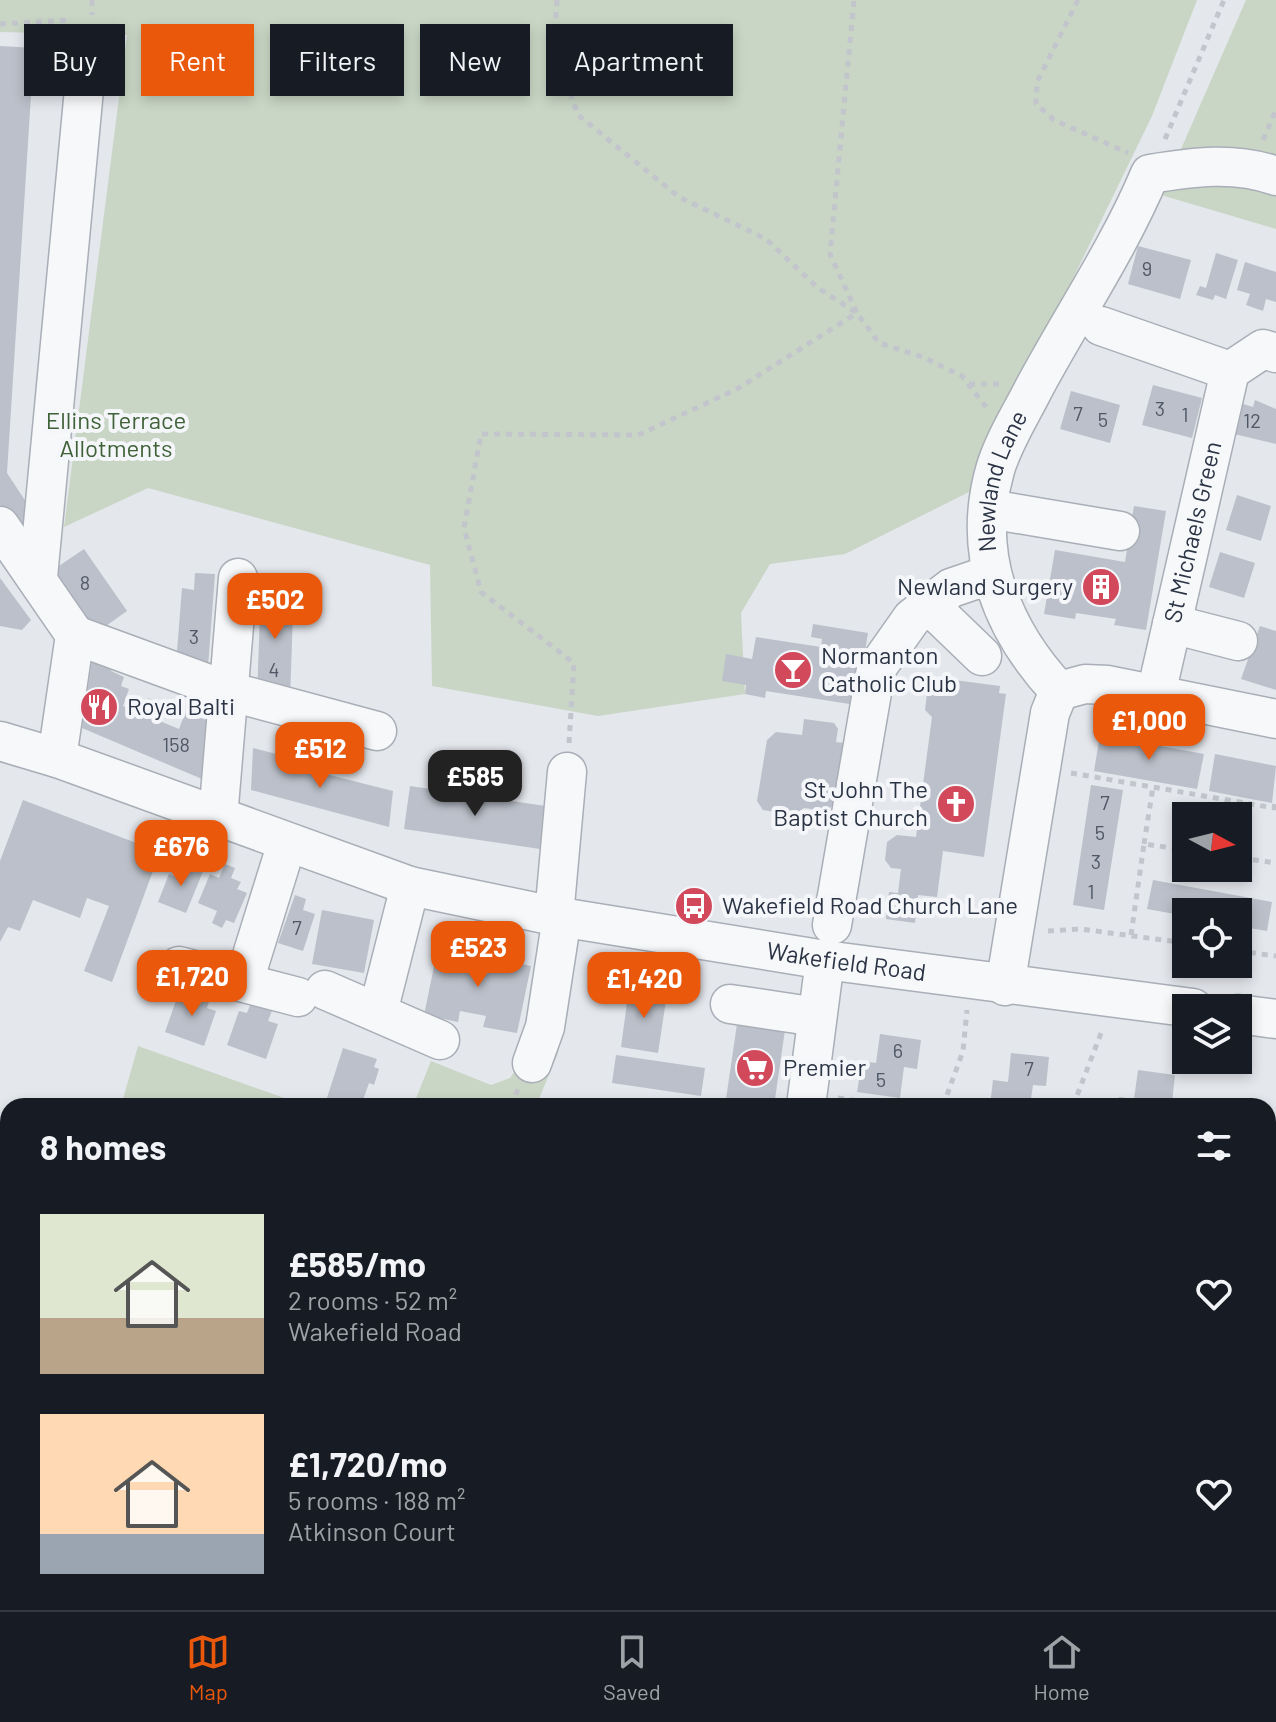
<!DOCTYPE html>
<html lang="en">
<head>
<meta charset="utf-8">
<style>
	:root { --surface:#171b24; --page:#242831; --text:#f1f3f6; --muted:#9ea1a6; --line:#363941; --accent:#ea580c }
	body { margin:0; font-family:Barlow,sans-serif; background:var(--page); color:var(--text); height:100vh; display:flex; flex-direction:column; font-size:30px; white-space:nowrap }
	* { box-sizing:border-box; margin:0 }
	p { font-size:26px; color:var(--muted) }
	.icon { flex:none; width:44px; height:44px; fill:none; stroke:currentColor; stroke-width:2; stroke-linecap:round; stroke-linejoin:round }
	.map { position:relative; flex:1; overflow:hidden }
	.sheet { position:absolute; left:0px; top:1098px; width:1276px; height:512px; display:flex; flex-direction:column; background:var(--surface); border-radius:24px 24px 0 0; box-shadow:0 4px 12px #0003 }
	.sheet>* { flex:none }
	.banner { position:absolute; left:24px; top:24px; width:800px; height:72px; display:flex; gap:16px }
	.needle { width:52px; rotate:97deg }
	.controls { position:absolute; left:1172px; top:802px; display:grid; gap:16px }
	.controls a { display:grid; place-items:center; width:80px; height:80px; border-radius:0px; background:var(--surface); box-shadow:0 4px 12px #0003; font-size:40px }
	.price { position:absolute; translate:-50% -68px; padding:0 18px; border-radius:16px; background:var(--accent); color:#fff; font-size:26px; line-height:52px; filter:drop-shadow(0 2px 4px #0008) }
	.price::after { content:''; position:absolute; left:50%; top:48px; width:24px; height:18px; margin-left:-12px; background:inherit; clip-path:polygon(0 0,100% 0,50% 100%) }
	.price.selected { background:#222; color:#fff }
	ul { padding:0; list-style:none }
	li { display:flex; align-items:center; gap:24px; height:200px; padding:0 40px }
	li span { display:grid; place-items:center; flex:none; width:224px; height:160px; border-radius:0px; color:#555 }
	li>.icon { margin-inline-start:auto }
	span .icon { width:96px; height:96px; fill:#fffc; stroke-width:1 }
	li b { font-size:34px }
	h2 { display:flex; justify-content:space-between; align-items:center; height:96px; padding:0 40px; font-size:34px }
	.pill { padding:0 28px; border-radius:0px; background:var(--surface); box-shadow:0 4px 12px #0003; font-size:28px; line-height:72px }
	.pill.selected { background:var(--accent); color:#fff }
	.tab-bar { display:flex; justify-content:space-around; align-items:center; height:112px; border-top:2px solid var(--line); background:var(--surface); font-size:22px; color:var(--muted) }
	.tab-bar a { display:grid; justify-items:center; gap:4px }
	.tab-bar .selected { color:var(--accent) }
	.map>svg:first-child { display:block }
</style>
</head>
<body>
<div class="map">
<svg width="1276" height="1610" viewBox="0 0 1276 1610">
	<rect width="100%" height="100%" fill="#e4e7ec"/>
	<path fill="#c9d6c5" d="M0,0H1197L1152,116L969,492L845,554L770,564L741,613L745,694L598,716L432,686L430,565L148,488L64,527L127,35L0,32Z
		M1246,0H1276V229L1161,195Z
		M537,912L579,920L558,1053L536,1106H413L431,1061L491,1085L510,1078L522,1061L545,968Z
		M138,1046L307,1106H121Z
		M45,1602H876L847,1610H44Z"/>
	<path fill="#bbc0ca" d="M0,46L34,48L7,473L34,514L17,528L0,505Z
		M1138,246L1191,260L1180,299L1128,284Z
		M1216,253L1238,260L1226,299L1215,295L1213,300L1196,295L1200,286L1206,288Z
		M1245,262L1276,272V302L1266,299L1263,311L1246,305L1250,294L1237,290Z
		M1153,385L1202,398L1192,438L1142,425Z
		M1071,391L1120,405L1110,443L1060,429Z
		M1255,400L1276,409V444L1230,433L1240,403L1253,407Z
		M1237,495L1271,506L1261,541L1226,530Z
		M1134,506L1166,511L1146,630L1114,625L1116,619L1076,613L1075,619L1044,614L1055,550L1125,562Z
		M84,549L127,611L96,633L53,570Z
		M1220,552L1255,563L1244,598L1209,587Z
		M195,573L215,574L208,667L176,664L182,588L194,590Z
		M0,578L31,620L22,630L0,626Z
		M261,583L294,585L290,699L257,698Z
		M813,624L868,633L856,705L766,691L765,698L745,694L746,685L722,681L726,654L752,659L756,637L821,647L822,639L811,637Z
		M1260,626L1276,631V690L1241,679Z
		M94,647L117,656L111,671L124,677L121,686L129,689L123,706L142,714L148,698L168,706L162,722L179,729L185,713L207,720L202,779L82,728Z
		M939,678L1000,686L999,693L1006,694L984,857L943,851L937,897L918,895L915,923L886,919L889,892L898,893L901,869L891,868L885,860L887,842L897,835L916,837L932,717L925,710L928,685Z
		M804,719L834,723L838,729L836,742L852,744L837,802L826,811L804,808L794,815L763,810L757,801L767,740L776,732L802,735Z
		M1100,735L1204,754L1197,789L1094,771Z
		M253,748L280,755L278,762L393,791L389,827L251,790Z
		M1215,754L1276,766L1272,803L1209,791Z
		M1091,785L1123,790L1104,910L1073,905Z
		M410,786L546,806L540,849L404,829Z
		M23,800L160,852L112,982L84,971L109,906L87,898L80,918L33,900L20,931L8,927L0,942V861Z
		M185,861L204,869L186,913L158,902L169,874L179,878Z
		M225,864L235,868L231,878L241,882L237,889L247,893L234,923L226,920L222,928L212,923L217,911L198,903L210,874L219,878Z
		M1153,880L1272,902L1267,931L1238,926V912H1186V916L1147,909Z
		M295,895L306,899L303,910L315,914L303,951L278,943Z
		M322,910L374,920L364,973L312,964Z
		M438,947L531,966L517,1033L483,1027L486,1016L460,1011L458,1022L424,1015Z
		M190,987L211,995L207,1008L216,1011L204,1046L165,1032L177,998L186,1001Z
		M629,988L667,994L658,1053L621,1047Z
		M252,1000L273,1008L268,1021L278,1024L266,1059L227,1045L239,1011L247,1013Z
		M737,1024L785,1030L774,1106H725Z
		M880,1034L921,1040L917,1069L904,1067L900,1098L857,1092L862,1061L876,1063Z
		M343,1048L377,1059L374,1067L379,1069L374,1085L369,1083L361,1106L326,1101Z
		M1011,1053L1049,1057L1046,1086L1033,1085L1030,1106H990L993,1080L1008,1082Z
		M616,1055L705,1068L701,1096L612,1083Z
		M1138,1070L1175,1075L1172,1103L1117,1106L1119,1097L1134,1099Z
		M1268,1165H1276L1275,1201L1268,1200Z
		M1268,1259L1276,1260V1308L1268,1307Z
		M1274,1449L1276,1464L1268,1468V1452Z
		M1268,1471L1276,1487L1268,1492Z
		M1276,1502V1533L1273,1535L1268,1523V1506Z
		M938,1602H969L972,1610H940Z
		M1119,1602H1164L1168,1610H1123Z"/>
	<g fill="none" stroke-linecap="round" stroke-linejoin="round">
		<g stroke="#a9aeb7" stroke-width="41">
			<g id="minor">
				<path d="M1101,326L1230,371"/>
				<path d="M989,509L1120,531"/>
				<path d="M0,526L75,635L57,758"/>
				<path d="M38,577L88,47"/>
				<path d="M929,605L982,656"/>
				<path d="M1172,624L1238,641"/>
				<path d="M75,635L228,691L377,731"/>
				<path d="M1059,691L1085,684L1108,685L1276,719"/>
				<path id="s1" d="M1156,694L1230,371L1263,349L1276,353"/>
				<path id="s2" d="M0,741L57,758L410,886L554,916L825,960L1193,1008"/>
				<path d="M218,818L238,578"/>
				<path d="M554,916L567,772"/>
				<path d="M832,925L876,669L912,618L951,588L992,574"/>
				<path d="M179,966L298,997"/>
				<path d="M244,981L287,843"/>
				<path id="s3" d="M1005,986L1050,713L1059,691C1002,630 971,554 995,470C1003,442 1021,414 1034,388C1072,317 1119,248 1150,174C1192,167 1235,161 1276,176"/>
				<path d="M325,990L440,1040"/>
				<path d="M730,1004L817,1017"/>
				<path d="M378,1012L410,886"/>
				<path d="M1238,1014L1276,1019"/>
				<path d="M532,1063L545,1027L562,917"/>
				<path d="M806,1106L825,960"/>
				<path d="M1274,1392L1276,1391"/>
				<path d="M1268,1568L1276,1565"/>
				<path d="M1035,1602L1038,1610"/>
				<path d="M1221,1602L1224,1610"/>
			</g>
		</g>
		<path stroke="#c2c5cb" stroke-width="5" stroke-dasharray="6 6" stroke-linecap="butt" d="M92,0V15
			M557,0L554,48L578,115L679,197L766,239L818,288L857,313L879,343L923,357L962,376L986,407
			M1078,0L1037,82L1036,104L1054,120L1128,153
			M0,24L71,20
			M1165,139L1224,0
			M1263,140L1276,110
			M969,384H1001
			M569,743L574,663L481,592L464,528L481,434L638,435L737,389L857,313L830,254L854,0
			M1071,773L1274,808L1276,799
			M1144,844L1153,787
			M1241,858L1250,804
			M1241,858L1276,863
			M1048,931L1080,929L1186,943
			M1131,935L1144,844L1186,850
			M1238,951L1276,956
			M838,1098L892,1106
			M511,1106L518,1089
			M943,1106L963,1051L967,1010
			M1073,1106L1103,1028
			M1268,1319L1276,1316
			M208,1610L213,1602"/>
		<use href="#minor" stroke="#f7f8fa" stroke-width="38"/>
	</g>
	<defs>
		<g id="building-disc" transform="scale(2)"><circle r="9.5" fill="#d1495b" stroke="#f4f6f9"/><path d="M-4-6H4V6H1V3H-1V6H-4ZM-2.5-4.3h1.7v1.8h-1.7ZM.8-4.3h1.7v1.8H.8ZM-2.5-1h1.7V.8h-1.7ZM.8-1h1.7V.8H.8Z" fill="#fff"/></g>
		<g id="bar-disc" transform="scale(2)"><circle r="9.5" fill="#d1495b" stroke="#f4f6f9"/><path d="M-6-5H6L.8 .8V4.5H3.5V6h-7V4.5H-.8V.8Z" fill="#fff"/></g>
		<g id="restaurant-disc" transform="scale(2)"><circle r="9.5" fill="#d1495b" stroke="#f4f6f9"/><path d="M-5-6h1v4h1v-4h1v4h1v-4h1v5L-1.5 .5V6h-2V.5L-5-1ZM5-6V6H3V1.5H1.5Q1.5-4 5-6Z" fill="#fff"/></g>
		<g id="church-disc" transform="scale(2)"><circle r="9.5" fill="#d1495b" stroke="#f4f6f9"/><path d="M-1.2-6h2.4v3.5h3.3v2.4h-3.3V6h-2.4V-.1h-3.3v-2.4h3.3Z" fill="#fff"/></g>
		<g id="bus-disc" transform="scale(2)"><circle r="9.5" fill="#d1495b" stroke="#f4f6f9"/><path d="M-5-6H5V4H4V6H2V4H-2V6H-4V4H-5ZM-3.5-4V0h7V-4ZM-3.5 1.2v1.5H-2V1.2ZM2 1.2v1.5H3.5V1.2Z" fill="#fff"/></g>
		<g id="supermarket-disc" transform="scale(2)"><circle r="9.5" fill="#d1495b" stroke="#f4f6f9"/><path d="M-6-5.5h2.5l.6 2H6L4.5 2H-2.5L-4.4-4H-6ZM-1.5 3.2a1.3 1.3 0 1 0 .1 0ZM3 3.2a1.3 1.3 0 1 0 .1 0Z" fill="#fff"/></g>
	</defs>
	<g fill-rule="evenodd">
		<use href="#building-disc" x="1101" y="587"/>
		<use href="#bar-disc" x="793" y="670"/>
		<use href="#restaurant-disc" x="99" y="707"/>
		<use href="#church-disc" x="956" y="804"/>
		<use href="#bus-disc" x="694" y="906"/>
		<use href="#supermarket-disc" x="755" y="1068"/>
	</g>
	<g text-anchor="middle" stroke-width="8" stroke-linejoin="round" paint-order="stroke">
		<g font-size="20" fill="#4f5766">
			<text x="1147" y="276">9</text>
			<text x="1160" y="416">3</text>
			<text x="1078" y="421">7</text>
			<text x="1185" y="422">1</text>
			<text x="1103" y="427">5</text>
			<text x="1252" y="428">12</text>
			<text x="85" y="590">8</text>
			<text x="194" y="644">3</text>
			<text x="274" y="677">4</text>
			<text x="176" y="752">158</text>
			<text x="1105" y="810">7</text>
			<text x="1100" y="840">5</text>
			<text x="1096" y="869">3</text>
			<text x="1091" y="899">1</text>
			<text x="297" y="935">7</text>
			<text x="898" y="1058">6</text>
			<text x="1029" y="1076">7</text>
			<text x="881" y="1087">5</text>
		</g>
		<g font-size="24" fill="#3f6138" stroke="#f4f6f9">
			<text x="116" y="429">Ellins Terrace<tspan x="116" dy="28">Allotments</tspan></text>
		</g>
		<g font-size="24" fill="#2b3445" stroke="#f4f6f9">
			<text dy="8" stroke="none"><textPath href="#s3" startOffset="532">Newland Lane</textPath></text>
			<text dy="8" stroke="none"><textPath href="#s1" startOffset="166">St Michaels Green</textPath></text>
			<text dy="8" stroke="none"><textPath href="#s2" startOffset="878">Wakefield Road</textPath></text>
		</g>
		<g font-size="24" fill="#2b3445" stroke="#f4f6f9" text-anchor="start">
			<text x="1073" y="595" text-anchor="end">Newland Surgery</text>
			<text x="821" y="664">Normanton<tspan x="821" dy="28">Catholic Club</tspan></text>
			<text x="127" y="715">Royal Balti</text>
			<text x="928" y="798" text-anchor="end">St John The<tspan x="928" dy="28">Baptist Church</tspan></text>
			<text x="722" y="914">Wakefield Road Church Lane</text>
			<text x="783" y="1076">Premier</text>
		</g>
	</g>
</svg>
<div class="controls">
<a><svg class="needle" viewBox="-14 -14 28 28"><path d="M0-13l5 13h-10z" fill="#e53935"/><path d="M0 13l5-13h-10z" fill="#9ea1a6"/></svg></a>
<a><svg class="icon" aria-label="locate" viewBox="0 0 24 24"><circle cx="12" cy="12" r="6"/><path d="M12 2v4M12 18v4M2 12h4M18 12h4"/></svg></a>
<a><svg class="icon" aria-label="layers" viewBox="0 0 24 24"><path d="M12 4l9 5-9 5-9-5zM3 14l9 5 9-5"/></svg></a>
</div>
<b class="price" style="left:275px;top:641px">£502</b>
<b class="price" style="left:1149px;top:762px">£1,000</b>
<b class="price" style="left:320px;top:790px">£512</b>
<b class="price selected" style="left:475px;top:818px">£585</b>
<b class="price" style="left:181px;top:888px">£676</b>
<b class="price" style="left:478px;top:989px">£523</b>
<b class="price" style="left:192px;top:1018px">£1,720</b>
<b class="price" style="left:644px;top:1020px">£1,420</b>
<div class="banner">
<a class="pill">Buy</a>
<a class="pill selected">Rent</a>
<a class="pill">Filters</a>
<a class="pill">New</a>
<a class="pill">Apartment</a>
</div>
<section class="sheet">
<h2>8 homes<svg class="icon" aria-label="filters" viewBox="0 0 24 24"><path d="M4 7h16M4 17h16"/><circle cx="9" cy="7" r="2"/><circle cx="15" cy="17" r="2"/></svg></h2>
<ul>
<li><span style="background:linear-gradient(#dfe7d0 65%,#b9a48a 0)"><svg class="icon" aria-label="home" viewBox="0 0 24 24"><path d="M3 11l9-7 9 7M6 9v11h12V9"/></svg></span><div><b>£585/mo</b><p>2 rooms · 52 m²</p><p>Wakefield Road</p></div><svg class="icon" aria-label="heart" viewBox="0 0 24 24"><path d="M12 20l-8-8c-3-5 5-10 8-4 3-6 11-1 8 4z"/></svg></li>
<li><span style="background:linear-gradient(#ffd9b3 75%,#9aa5b1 0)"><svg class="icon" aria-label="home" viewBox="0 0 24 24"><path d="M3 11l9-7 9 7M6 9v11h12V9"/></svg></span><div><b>£1,720/mo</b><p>5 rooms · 188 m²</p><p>Atkinson Court</p></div><svg class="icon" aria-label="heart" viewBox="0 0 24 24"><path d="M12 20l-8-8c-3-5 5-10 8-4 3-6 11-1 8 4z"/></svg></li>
</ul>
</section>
</div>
<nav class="tab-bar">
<a class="selected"><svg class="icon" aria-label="map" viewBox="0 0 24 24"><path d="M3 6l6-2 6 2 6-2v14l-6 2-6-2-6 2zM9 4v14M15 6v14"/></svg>Map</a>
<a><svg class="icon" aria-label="saved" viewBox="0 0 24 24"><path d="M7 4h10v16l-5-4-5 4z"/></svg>Saved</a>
<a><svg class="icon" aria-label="home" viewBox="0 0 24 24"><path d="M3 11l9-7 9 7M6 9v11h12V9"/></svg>Home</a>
</nav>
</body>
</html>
